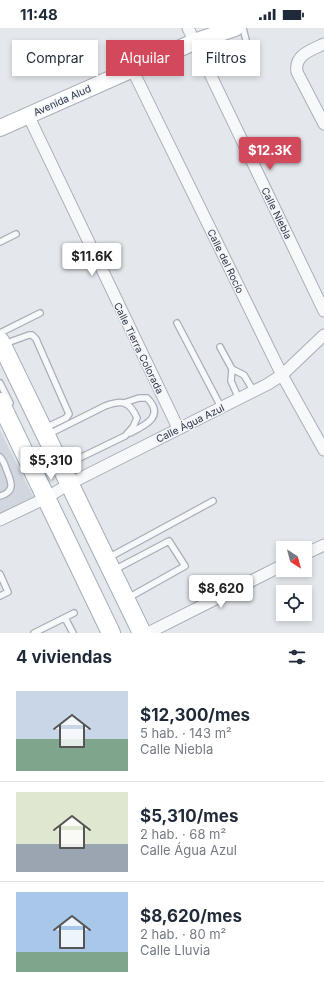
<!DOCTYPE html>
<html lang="es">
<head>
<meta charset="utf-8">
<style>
	:root { --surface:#fff; --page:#f2f2f3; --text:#1f2937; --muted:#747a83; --line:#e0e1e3; --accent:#d1495b }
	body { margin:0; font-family:Inter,sans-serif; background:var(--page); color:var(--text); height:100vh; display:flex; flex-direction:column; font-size:15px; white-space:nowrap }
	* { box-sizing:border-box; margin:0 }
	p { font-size:13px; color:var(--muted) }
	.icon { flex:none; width:22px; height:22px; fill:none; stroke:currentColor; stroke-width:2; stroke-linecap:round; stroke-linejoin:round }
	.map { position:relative; height:605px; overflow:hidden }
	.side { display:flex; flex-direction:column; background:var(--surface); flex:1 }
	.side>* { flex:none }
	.top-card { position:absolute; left:12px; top:12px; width:300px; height:36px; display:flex; gap:8px }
	.needle { width:26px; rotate:144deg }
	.fabs { position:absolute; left:276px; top:513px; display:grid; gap:8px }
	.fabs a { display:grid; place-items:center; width:36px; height:36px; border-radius:0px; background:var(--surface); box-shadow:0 2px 6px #0003; font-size:20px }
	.price { position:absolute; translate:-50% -34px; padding:0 9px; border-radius:4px; background:#fff; color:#222; font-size:13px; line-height:26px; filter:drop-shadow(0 1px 2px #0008) }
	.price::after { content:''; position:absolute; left:50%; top:24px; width:12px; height:9px; margin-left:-6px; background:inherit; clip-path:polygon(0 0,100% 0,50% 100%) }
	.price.active { background:var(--accent); color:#fff }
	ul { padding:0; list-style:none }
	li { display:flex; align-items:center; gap:12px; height:100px; padding:0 16px }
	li+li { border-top:1px solid var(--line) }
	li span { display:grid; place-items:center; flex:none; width:112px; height:80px; border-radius:0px; color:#555 }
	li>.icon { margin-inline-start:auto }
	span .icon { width:48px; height:48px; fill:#fffc; stroke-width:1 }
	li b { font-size:17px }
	h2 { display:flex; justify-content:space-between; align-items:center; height:48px; padding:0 16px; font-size:17px }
	.chip { padding:0 14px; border-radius:0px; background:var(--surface); box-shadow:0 2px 6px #0003; font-size:14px; line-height:36px }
	.chip.active { background:var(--accent); color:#fff }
	.status { display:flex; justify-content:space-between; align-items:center; height:28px; padding:0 20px; background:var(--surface); direction:ltr }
	.status svg { height:11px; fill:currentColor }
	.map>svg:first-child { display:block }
</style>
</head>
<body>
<div class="status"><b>11:48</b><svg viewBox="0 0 49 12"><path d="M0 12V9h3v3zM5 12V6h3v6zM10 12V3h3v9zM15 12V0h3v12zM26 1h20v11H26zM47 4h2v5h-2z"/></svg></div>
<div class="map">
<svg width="324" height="605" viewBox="0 0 324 605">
	<rect width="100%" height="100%" fill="#e4e7ec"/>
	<path fill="#d2d6de" d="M0,402L34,470L0,487Z"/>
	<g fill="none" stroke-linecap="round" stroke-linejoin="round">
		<g stroke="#a9aeb7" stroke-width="8">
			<path id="lane" d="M211,10L219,29L248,20L243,0
				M0,214L16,206
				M177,295L221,379
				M0,305L40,285
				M4,316L29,307H32L36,311L69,386L66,390L45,400
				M220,319L232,341
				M0,355L10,375
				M239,371L231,353L232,341L244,347L254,364
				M124,375L139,370H147C165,388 146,397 130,405
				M47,407L105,378C121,372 129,372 137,390L133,399L125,408L63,438
				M0,429C4,433 5,438 7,443C12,455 15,464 0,468
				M108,530L213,473
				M114,542L169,513L185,538L128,570
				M0,546L8,564L0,568
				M65,590L73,605
				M34,605L74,585"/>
		</g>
		<g stroke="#a9aeb7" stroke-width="13">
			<path id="street" d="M188,0L324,283
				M324,16C311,22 294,27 297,44L324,96
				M132,41L282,347L324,422
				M28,87L178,400
				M0,492L46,470L69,456L268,356L282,347L324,307
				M305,526L324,517
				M148,605L283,537"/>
		</g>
		<g stroke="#a9aeb7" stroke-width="18">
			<path id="secondary" d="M0,100L194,14L235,0"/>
		</g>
		<g stroke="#a3abb8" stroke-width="20">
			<path id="primary" d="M0,313L142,605
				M0,374L111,605"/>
		</g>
		<use href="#lane" stroke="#f7f8fa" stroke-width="5.5"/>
		<use href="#street" stroke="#f7f8fa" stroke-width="11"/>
		<use href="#secondary" stroke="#fff" stroke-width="16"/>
		<use href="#primary" stroke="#fff" stroke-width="18"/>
	</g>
	<g text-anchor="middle" stroke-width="3" stroke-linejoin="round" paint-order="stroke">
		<g font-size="10" fill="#2b3445" stroke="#f4f6f9">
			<text transform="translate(62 72) rotate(-24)" y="4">Avenida Alud</text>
			<text transform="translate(277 185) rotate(64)" y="4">Calle Niebla</text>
			<text transform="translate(226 233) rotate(64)" y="4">Calle del Rocío</text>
			<text transform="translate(139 320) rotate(64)" y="4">Calle Tierra Colorada</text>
			<text transform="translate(190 395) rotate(-26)" y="4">Calle Água Azul</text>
		</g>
	</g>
</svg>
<div class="fabs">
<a><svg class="needle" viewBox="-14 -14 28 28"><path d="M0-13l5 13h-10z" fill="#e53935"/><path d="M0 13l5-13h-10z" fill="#747a83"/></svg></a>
<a><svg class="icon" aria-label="locate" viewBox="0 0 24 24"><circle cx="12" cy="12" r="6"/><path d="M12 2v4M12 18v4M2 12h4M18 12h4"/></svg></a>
</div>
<b class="price active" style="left:270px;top:143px">$12.3K</b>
<b class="price" style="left:92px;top:249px">$11.6K</b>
<b class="price" style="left:51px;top:453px">$5,310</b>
<b class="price" style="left:221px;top:581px">$8,620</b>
<div class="top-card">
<a class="chip">Comprar</a>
<a class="chip active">Alquilar</a>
<a class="chip">Filtros</a>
</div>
</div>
<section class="side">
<h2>4 viviendas<svg class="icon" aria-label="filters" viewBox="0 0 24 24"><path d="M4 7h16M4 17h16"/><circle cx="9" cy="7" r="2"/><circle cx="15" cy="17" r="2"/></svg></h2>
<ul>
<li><span style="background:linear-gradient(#c9d6e8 60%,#7fa58c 0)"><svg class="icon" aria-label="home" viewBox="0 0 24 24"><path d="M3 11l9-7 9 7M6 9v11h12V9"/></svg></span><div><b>$12,300/mes</b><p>5 hab. · 143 m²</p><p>Calle Niebla</p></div></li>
<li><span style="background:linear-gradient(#dfe7d0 65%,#9aa5b1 0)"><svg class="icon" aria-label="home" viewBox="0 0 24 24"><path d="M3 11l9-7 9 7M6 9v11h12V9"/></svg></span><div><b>$5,310/mes</b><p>2 hab. · 68 m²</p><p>Calle Água Azul</p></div></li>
<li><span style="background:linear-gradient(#a9c7e8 75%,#7fa58c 0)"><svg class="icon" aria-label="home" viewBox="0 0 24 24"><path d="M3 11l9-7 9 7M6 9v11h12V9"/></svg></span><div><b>$8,620/mes</b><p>2 hab. · 80 m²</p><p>Calle Lluvia</p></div></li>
</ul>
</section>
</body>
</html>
